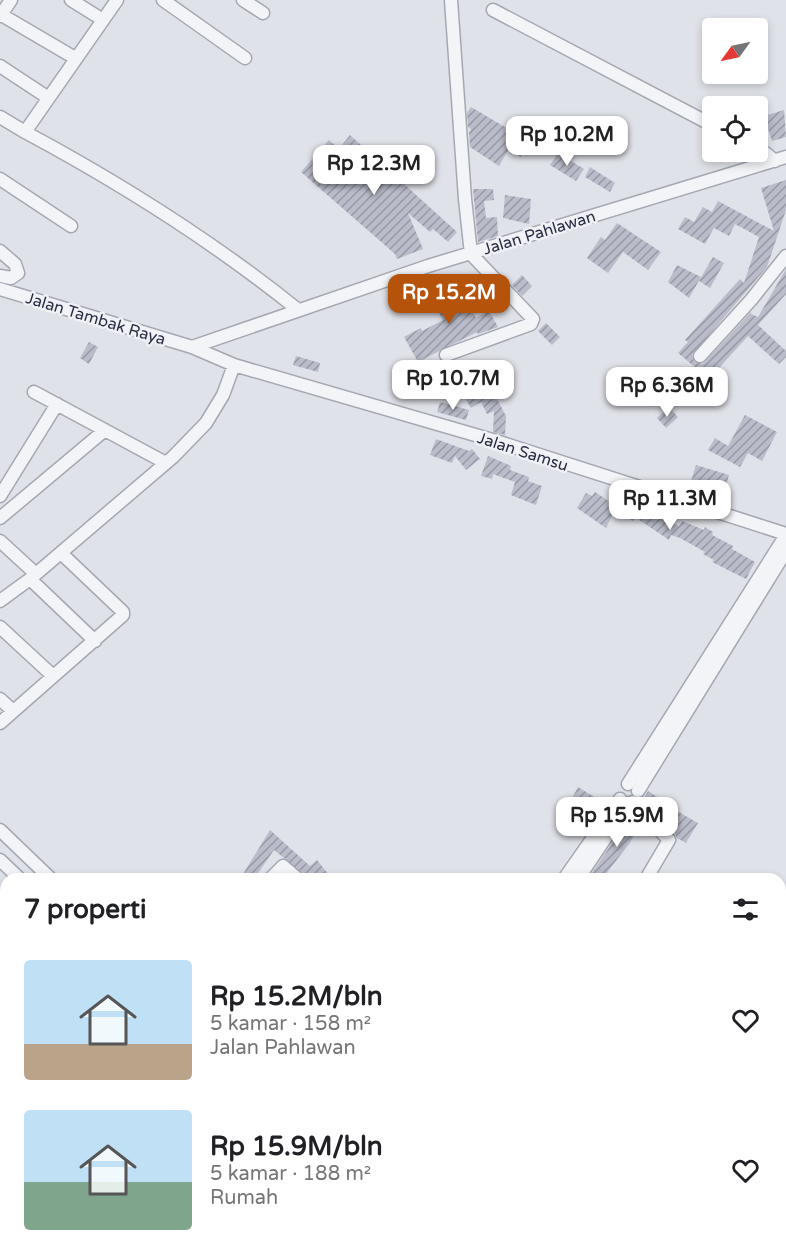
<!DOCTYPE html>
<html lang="id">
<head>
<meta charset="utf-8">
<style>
	:root { --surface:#fff; --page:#f2f2f2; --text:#202124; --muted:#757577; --accent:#b45309 }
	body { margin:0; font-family:"Varela Round",sans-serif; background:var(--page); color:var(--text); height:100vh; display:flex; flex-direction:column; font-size:22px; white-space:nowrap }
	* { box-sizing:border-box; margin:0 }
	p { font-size:20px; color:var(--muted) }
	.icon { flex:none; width:33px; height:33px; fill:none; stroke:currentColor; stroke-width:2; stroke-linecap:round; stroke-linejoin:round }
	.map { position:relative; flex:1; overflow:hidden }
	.details { position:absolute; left:0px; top:873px; width:786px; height:386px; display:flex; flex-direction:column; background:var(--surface); border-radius:18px 18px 0 0; box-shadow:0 3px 9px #0003 }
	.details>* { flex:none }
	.needle { width:39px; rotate:237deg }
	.tools { position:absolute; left:702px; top:18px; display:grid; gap:12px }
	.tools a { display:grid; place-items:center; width:66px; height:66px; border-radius:6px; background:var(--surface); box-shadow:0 3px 9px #0003; font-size:30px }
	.price { position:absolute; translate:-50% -51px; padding:0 14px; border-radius:12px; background:#fff; color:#222; font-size:20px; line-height:39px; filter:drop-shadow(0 2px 3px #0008) }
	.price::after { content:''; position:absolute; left:50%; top:36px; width:18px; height:14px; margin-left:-9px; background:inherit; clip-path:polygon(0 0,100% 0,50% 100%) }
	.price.selected { background:var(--accent); color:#fff }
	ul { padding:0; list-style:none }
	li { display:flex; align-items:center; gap:18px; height:150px; padding:0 24px }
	li span { display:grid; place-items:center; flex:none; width:168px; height:120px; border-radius:6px; color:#555 }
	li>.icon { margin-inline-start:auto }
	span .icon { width:72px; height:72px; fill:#fffc; stroke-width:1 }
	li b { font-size:26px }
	h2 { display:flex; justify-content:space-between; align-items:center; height:72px; padding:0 24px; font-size:26px }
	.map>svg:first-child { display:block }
</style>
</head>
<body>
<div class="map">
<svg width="786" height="1258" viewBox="0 0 786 1258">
	<defs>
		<pattern id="building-hatch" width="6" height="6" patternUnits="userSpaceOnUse" patternTransform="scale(1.5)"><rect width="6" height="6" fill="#babdc9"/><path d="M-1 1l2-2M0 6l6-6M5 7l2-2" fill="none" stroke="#979aa5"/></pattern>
	</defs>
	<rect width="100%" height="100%" fill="#e0e2e9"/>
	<path fill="url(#building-hatch)" d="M471,107L515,133L511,139L526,149L521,157L509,149L499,166L470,147L469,133L471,129L468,127L467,113Z
		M784,110L786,137L772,141L764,116Z
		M350,135L457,232L448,242L433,229L430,232L408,213L423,249L397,259L395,254L301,172L329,140L339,149Z
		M558,153L584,169L576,181L550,165Z
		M590,167L615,183L610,192L585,177Z
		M786,180V210L767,267L692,355L695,362L703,364L751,312V314L758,317L786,269V294L758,325L786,351V357L779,364L748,336L709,379L678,353L688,342L685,340L740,279L744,283L759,237L735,224L729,236L714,228L705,244L678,229L685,217L694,222L703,207L712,212L718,201L774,231L761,188Z
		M473,189H493L494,200L484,201L486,218L497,217L498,236L478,242Z
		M505,195L531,199L529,224L503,218Z
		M617,223L661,252L648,270L623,252L608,273L587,258L601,237L605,240Z
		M713,257L724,263L710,288L699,281Z
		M677,265L701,277L689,298L668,282Z
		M522,275L532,286L522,296L512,285Z
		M459,285L476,318L489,311L498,327L478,334L477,332L418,362L404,337L421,328L422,331L443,320L431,299Z
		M546,323L560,337L552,345L538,331Z
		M89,342L98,347L89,364L80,358Z
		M296,356L320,363L318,372L293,365Z
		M468,385L473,394L490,386L506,416L505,435L493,432L494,411L487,414L481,402L471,408L460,390Z
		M440,402L469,410L466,420L437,412Z
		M669,407L678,417L666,428L657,418Z
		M745,415L777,432L762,461L748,453L740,467L708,450L715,438L728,446Z
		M436,439L469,451L472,449L480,459L466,470L455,456L452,463L430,455Z
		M488,456L511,466L510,470L529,477L528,481L542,486L536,505L511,495L515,482L493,474L492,479L481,476Z
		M696,465L729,475L724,494L708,489L707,493L689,488Z
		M595,492L619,508L621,503L628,507L632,499L679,526L682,521L704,530L705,527L713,532L712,535L733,546L732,549L755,562L746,579L712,562L714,560L703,554L705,552L680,538L671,535L669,540L635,517L633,521L622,515L621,518L613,514L606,528L577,508L586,493L592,496Z
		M578,787L596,798L575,828L561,820Z
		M648,791L662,800L661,802L698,823L686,843L677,838L673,829L643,800Z
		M634,815L642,823L629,844L602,879H588L628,819L631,820Z
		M270,830L310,866L317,860L332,879H306L303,873L274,850L254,879H240Z"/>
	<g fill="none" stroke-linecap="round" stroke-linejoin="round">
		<g stroke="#a5a8b3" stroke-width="15">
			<path id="minor" d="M71,0L103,20
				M117,0L25,132C122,184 211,240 297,309
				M163,0L245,58
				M243,0L263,13
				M493,10L712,125
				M0,14L75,58
				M0,16L11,0
				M0,66L47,97
				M0,117L25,132
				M758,147L775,161
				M0,179L71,226
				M0,251L15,264L18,273L11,278L0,276
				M0,289L192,347L234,365L496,441L786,534
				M192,347L428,266L786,157
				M446,355L531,324L533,319L471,254L465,199L451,0
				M700,356L751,300L786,256
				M34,392L166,463
				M0,496L57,404
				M0,518L105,430
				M0,541L36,574
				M30,579L95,641
				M0,601L30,579L173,457L206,423L223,395L234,365
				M0,627L52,675
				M0,699L12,710
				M0,723L123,615V612L61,553
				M628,784L786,535
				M638,791L786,551
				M633,802L669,840L646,879
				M0,830L51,879
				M0,860L20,879
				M270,879L283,866L298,879
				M564,879L620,799
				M578,879L629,803
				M0,978L6,977
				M0,1038L6,1032
				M0,1109L6,1103
				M0,1123L6,1129
				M0,1181L6,1175
				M234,1252L241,1258
				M320,1252L328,1258
				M394,1252L401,1258
				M465,1252L468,1258
				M689,1256L694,1258
				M177,1258L182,1252
				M293,1258L298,1252
				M527,1258L531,1252
				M573,1258L577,1252
				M636,1258L638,1252"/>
		</g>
		<use href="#minor" stroke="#f3f4f7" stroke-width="12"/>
	</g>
	<g text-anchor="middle" stroke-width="5" stroke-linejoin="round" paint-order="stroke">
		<g font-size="16" fill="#292d41" stroke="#f0f1f7">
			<text transform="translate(539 232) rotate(-17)" y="6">Jalan Pahlawan</text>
			<text transform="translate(96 318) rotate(17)" y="6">Jalan Tambak Raya</text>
			<text transform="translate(523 451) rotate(18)" y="6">Jalan Samsu</text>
		</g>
	</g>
</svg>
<div class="tools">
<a><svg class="needle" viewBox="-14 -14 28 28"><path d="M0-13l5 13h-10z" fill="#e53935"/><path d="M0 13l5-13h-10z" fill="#757577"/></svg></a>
<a><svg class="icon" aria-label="locate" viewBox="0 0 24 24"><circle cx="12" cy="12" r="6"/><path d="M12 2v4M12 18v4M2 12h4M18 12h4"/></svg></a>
</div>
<b class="price" style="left:567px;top:167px">Rp 10.2M</b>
<b class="price" style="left:374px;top:196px">Rp 12.3M</b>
<b class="price selected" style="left:449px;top:325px">Rp 15.2M</b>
<b class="price" style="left:453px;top:411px">Rp 10.7M</b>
<b class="price" style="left:667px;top:418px">Rp 6.36M</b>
<b class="price" style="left:670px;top:531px">Rp 11.3M</b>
<b class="price" style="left:617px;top:848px">Rp 15.9M</b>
<section class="details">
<h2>7 properti<svg class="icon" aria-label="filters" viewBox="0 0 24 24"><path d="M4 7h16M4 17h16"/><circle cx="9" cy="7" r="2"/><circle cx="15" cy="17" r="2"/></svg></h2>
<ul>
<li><span style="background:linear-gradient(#bfe0f5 70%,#b9a48a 0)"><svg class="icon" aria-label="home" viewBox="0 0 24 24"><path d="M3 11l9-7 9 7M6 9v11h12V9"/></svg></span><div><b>Rp 15.2M/bln</b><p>5 kamar · 158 m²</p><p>Jalan Pahlawan</p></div><svg class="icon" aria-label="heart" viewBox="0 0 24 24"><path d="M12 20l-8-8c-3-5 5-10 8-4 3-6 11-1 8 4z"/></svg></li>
<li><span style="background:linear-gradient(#bfe0f5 60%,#7fa58c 0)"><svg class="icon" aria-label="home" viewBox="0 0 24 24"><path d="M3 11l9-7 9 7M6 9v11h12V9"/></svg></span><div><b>Rp 15.9M/bln</b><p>5 kamar · 188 m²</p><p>Rumah</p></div><svg class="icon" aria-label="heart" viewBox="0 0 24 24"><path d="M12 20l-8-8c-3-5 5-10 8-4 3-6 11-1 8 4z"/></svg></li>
</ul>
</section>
</div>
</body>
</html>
